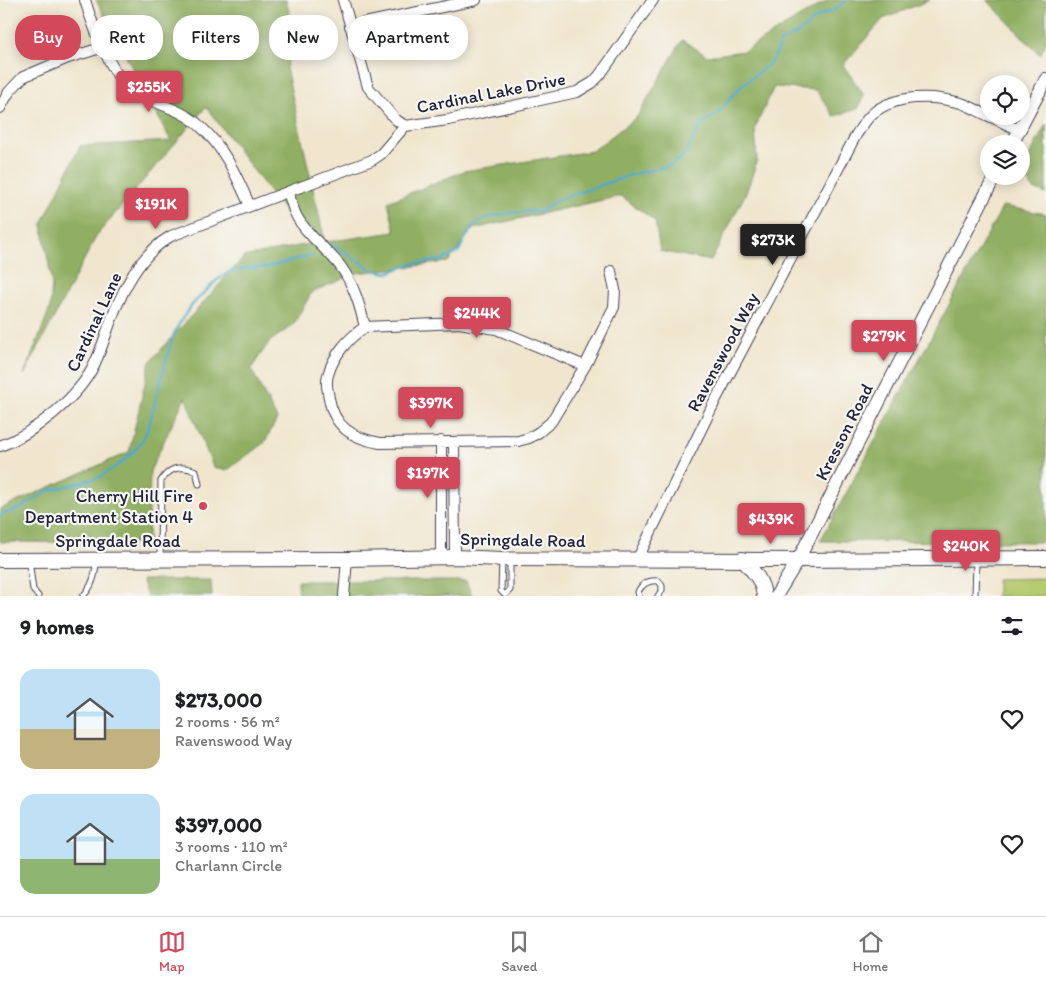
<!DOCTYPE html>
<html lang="en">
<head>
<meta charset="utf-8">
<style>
	:root { --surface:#fff; --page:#f2f2f2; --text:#202124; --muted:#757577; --line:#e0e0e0; --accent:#d1495b }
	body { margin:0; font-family:Itim,sans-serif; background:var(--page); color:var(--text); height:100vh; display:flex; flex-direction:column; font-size:19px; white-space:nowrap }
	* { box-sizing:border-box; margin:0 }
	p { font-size:16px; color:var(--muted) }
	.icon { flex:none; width:28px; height:28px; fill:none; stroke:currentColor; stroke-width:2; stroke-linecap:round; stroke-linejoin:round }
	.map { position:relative; height:596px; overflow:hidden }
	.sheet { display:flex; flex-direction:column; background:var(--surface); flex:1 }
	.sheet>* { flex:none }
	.hud { position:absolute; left:15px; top:15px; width:500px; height:45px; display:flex; gap:10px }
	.fabs { position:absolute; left:980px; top:75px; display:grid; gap:10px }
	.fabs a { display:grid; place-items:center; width:50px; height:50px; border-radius:50%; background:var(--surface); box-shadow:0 2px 12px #0003; font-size:25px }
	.price { position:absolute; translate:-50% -42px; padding:0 11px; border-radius:5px; background:var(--accent); color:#fff; font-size:16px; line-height:32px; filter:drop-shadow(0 1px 2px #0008) }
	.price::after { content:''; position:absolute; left:50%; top:30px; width:15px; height:11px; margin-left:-8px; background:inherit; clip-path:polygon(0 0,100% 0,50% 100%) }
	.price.on { background:#222; color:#fff }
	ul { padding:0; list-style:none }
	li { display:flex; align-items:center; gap:15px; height:125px; padding:0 20px }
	li span { display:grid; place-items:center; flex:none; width:140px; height:100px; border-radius:15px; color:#555 }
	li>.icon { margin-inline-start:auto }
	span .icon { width:60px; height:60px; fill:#fffc; stroke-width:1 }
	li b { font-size:21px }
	h2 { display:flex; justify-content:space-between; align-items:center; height:60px; padding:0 20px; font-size:21px }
	.tag { padding:0 18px; border-radius:20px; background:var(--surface); box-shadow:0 2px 12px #0003; font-size:18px; line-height:45px }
	.tag.on { background:var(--accent); color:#fff }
	.menu { display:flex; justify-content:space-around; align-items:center; height:70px; border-top:1px solid var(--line); background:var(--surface); font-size:14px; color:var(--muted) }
	.menu a { display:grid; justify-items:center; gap:2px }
	.menu .on { color:var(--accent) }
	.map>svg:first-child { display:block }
</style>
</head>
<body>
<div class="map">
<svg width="1046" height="596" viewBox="0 0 1046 596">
	<rect width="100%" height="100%" fill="#f6f6f2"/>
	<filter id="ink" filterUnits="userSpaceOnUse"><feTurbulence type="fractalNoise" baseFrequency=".02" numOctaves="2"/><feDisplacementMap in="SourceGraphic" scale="10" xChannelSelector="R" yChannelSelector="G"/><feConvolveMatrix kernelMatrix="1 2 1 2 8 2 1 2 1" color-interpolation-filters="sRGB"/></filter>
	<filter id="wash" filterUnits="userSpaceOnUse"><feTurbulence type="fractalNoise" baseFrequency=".0096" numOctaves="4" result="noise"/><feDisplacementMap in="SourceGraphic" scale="20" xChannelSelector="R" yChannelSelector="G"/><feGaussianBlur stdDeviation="1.12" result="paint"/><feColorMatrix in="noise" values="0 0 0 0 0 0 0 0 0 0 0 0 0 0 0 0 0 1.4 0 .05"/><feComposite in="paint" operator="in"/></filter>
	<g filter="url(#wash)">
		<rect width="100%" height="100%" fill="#f0e6ce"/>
		<path fill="#b5cb6f" stroke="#6c7655" d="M1046,578V596H997V579Z"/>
		<path fill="#90af62" stroke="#59684e" d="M96,0H286L295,35L286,68L325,242L395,232L388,202L464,171L592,151L637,117L682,40L707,56L744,51L828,0H930L883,19L843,65L864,95L858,109L834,116L816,90L774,87L755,128L757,161L746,193L711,261L660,251L655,221L621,196L473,229L448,262L357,273L312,292L293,325L269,342L251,369L277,419L265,442L226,471L213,467L185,397L150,471L148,543L0,542V509L129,452L150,362L244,257L309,244L206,107L97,235L24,375L50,308L52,284L42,224L80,146L171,141Z
			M987,0H1046V43L1040,55Z
			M1046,124V194L1034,189L1021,175V172Z
			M1003,206L1046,214V542L820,541Z
			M141,580H211L212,596H147Z
			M298,581H466L472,596H298Z"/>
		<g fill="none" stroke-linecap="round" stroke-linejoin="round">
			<path stroke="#4aa9c9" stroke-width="2.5" d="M327,245L337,247L372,270L387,273L411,264L441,260L455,254L459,251L466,236L474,225L486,218L509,213L541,211L557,200L637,173L669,166L683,157L701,125L717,114L742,85L771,63L781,42L798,33L819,16L834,10L847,0
				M0,515L21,508L48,491L98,478L120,464L134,451L143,439L149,426L163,371L173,336L179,324L192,305L217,280L229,272L234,270L268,267L312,255"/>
		</g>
	</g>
	<g filter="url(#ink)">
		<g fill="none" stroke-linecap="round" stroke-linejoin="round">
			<g stroke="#413f51" stroke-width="7">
				<path id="service" d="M160,559L161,481C170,467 180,465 196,471L199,484
					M29,560L33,590L38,596
					M502,560L501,591L505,595L510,590V560
					M83,596C92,587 96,573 96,560
					M639,596L638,592C642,583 649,580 659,581L662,586V590L658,596
					M975,596L976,561"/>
			</g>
			<g stroke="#413f51" stroke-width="12">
				<path id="minor" d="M85,0C92,24 113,81 135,93C156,104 182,109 200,126C224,147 237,177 250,206
					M343,0L368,87L395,119L405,126L448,120L577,92L592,83L599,76L653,0
					M350,26L476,0
					M0,108L9,92L23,77L68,58L104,47
					M989,116L1019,130
					M288,192C291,200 293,210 297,217C308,237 328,249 341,267C354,285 360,306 365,327
					M585,366L496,329L459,323L365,327C348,338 333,356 328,375C325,383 328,391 329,398C334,427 352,438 380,443L518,441L529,438L539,432L551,422L585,366L614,307L615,290L611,271
					M454,442L455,557
					M0,446C33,434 79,397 94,365C104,345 109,321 119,301C130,276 147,250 171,236L372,160L381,154L405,126
					M441,557V441
					M637,560L714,403L856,135C861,128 866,119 872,114C895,94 933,95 961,103C970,106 980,112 989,116
					M344,596L347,559"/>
			</g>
			<g stroke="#413f51" stroke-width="14">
				<path id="tertiary" d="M1012,144L1046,79
					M776,596L798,560L995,176"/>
			</g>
			<g stroke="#413f51" stroke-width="16">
				<path id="secondary" d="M742,559C753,571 762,579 764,596
					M0,560L347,559L455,557L502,559L798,560L1046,558"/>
			</g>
			<use href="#service" stroke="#fff" stroke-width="5"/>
			<use href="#minor" stroke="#fff" stroke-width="10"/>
			<use href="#tertiary" stroke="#fff" stroke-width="12"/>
			<use href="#secondary" stroke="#fff" stroke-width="14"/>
		</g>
	</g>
	<circle fill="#d1495b" stroke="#f6f6f2" stroke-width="2" cx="203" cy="506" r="5"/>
	<g text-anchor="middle" stroke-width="4.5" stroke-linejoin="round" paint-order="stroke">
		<g font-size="18" fill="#22223b" stroke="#f6f6f2">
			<text transform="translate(491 93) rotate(-11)" y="6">Cardinal Lake Drive</text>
			<text transform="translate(94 322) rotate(-65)" y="6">Cardinal Lane</text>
			<text transform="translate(723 352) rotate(-62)" y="6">Ravenswood Way</text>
			<text transform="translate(844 432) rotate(-63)" y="6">Kresson Road</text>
			<text transform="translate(523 540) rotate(1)" y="6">Springdale Road</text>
			<text x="118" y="547">Springdale Road</text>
		</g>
		<g font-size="18" fill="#22223b" stroke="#f6f6f2" text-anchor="end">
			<text x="193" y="502">Cherry Hill Fire<tspan x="193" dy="21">Department Station 4</tspan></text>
		</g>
	</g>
</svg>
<div class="fabs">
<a><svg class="icon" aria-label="locate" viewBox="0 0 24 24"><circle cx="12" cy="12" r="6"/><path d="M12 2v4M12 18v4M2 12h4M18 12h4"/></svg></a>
<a><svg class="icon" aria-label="layers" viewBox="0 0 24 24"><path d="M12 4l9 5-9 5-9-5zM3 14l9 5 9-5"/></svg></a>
</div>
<b class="price" style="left:149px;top:113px">$255K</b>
<b class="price" style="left:156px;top:230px">$191K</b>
<b class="price on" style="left:773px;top:266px">$273K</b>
<b class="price" style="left:477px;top:339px">$244K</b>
<b class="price" style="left:884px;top:362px">$279K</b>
<b class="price" style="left:431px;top:429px">$397K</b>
<b class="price" style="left:428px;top:499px">$197K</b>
<b class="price" style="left:771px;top:545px">$439K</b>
<b class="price" style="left:966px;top:572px">$240K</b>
<div class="hud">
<a class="tag on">Buy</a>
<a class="tag">Rent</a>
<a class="tag">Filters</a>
<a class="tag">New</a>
<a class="tag">Apartment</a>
</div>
</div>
<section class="sheet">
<h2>9 homes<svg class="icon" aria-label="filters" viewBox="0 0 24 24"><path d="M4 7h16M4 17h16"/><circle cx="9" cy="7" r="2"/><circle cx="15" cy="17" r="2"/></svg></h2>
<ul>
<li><span style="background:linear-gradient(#bfe0f5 60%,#c2b280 0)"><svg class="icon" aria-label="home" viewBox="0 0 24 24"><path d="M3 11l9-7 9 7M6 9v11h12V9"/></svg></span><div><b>$273,000</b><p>2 rooms · 56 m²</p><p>Ravenswood Way</p></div><svg class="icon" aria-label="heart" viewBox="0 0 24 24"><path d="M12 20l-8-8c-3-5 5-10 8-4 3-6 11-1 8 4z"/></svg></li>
<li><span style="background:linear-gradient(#bfe0f5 65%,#8fb573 0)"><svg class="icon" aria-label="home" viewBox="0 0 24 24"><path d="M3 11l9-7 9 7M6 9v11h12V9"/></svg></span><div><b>$397,000</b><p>3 rooms · 110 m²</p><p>Charlann Circle</p></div><svg class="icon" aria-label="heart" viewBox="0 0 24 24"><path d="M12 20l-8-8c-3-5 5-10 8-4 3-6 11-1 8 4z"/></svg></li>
</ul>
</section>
<nav class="menu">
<a class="on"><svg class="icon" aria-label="map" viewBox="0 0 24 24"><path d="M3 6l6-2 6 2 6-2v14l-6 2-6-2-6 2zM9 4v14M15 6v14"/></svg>Map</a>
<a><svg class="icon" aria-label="saved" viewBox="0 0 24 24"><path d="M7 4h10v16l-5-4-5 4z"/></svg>Saved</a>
<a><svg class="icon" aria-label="home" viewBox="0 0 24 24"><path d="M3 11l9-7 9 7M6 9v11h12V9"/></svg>Home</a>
</nav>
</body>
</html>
